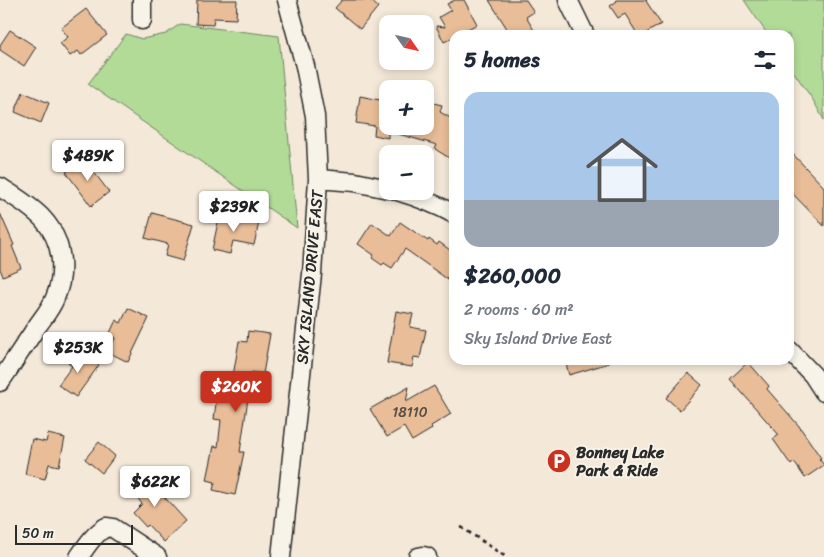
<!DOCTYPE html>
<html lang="en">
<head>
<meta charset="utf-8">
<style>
	:root { --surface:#fff; --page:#f2f2f3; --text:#1f2937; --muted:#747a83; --line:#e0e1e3; --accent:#c8321e }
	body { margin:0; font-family:Sriracha,sans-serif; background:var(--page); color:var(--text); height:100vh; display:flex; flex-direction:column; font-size:19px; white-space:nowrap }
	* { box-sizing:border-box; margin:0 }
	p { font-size:16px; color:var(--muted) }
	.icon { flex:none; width:28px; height:28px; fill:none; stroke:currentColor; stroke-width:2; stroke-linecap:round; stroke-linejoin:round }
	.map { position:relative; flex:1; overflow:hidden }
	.side { position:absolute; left:449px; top:30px; width:345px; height:335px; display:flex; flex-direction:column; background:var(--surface); border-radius:15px; box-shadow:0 2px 8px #0003 }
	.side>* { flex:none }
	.needle { width:32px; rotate:124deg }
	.tools { position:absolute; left:379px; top:15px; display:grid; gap:10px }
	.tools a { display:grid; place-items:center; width:55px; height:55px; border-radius:10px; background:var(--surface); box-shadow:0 2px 8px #0003; font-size:25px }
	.scale { position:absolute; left:15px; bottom:12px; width:118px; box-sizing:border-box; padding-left:5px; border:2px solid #2b2b2b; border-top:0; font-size:14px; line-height:18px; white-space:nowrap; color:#2b2b2b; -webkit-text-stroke:4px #f7f3e8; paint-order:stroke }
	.price { position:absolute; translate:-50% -42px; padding:0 11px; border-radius:5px; background:#fff; color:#222; font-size:16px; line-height:32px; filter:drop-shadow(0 1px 2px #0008) }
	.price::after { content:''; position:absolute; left:50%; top:30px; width:15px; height:11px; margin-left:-8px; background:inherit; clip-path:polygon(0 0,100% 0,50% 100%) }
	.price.current { background:var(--accent); color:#fff }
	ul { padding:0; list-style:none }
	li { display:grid; align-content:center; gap:10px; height:265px; padding:0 15px }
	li+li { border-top:1px solid var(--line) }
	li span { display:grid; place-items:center; height:155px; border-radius:15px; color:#555 }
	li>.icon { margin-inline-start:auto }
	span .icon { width:90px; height:90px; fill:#fffc; stroke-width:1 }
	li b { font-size:21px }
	h2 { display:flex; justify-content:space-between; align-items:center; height:60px; padding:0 15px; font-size:21px }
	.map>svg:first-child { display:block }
</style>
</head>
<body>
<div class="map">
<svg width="824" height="557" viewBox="0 0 824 557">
	<rect width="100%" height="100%" fill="#f4e8d8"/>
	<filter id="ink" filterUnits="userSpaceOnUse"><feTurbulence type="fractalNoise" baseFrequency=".02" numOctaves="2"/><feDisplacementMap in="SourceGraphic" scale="10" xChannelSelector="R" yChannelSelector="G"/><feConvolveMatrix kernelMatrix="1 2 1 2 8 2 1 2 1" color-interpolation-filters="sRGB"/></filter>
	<g filter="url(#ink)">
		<path fill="#b2db98" stroke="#6e8362" d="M744,0H824V120L813,100L789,65V35H768Z
			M180,24L279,36L297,228L88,84L126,34L142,39L166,34Z"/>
		<path fill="#e8bd98" stroke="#2b2b2b" d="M197,0H237L236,19L214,18L213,25L196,24Z
			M342,0H370L378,7L360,29L335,8Z
			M455,0H464L477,24L457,35H454V37L444,42L436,26L445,27L439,17L451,10L447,4Z
			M489,0H526L534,12L526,17L537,35H511Z
			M616,0H647L646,1L661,24L643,35H638L625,14L618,18L610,6L617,1Z
			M86,9L107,35L81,55L78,51L70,56L60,43L68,37L61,28Z
			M10,30L36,47L24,66L0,50V45Z
			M23,92L49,103L41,123L15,112Z
			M381,95L388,96V126H425V101L442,105L440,112L454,120V161L435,149L437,145L388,131V138L374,135L375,126L356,123L360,96L380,100Z
			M789,150L824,187V226L789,190Z
			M84,159L109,192L91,206L66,172Z
			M0,213L14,245L12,246L21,268L3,276L0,269Z
			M152,213L194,224L183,261L165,256L168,244L145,238Z
			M220,213L259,222L254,245L233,241L230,254L212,250Z
			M400,222L428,241L429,239L437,245L439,242L454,253V284L405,249L392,268L384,263L382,265L372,258L374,255L358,244L372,223L391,236Z
			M128,308L149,318L128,362L108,352L115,338L109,335L116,320L121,323Z
			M396,311L413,314L410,327L426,330L420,358L414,357L412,367L387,363Z
			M248,331L270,334L263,374L252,372L240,452H244L235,495L213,490L215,482L207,480L214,446L218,447L221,420L214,419L217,395L223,396L225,381L232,382L239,341L247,342Z
			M78,350L99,365L76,397L58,385L72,366L68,363Z
			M565,360H609V363L569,375Z
			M748,362L769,386L767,389L799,426L821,458L819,459L824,465L805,478L794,462L791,465L773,439L779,435L730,379Z
			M688,373L702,385L680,410L666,398Z
			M434,386L451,414L431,426L432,429L412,441L404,427L387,437L370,409L409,387L406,402Z
			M48,434L65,438L59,466L49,464L45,479L25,474L32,439L46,442Z
			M99,442L115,456L102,473L85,459Z
			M142,471L158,490L186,521L164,542L148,525L146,527L133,513L142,504L126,483Z"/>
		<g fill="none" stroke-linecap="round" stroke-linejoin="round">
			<g stroke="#2b2b2b" stroke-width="21">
				<path id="minor" d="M568,0L585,35
					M142,20V0
					M318,179L355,182L388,189
					M0,187C15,197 31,206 43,219C63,241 66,272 55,298C50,311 39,322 32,334C21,350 11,366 0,382
					M397,191C417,197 436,204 454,214
					M789,350L813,375L824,392
					M79,557C87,545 94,534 106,527L113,528L157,557
					M281,557L312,274L318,179L315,116L305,66L287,0
					M418,557L423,556L427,557"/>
			</g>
			<path stroke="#2b2b2b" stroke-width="3" stroke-dasharray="4 4" stroke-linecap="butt" d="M461,527L506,557"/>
			<use href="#minor" stroke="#f7f3e8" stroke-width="18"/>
		</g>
	</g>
	<defs>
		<g id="parking-disc" transform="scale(1.25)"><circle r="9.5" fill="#c8321e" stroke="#f7f3e8"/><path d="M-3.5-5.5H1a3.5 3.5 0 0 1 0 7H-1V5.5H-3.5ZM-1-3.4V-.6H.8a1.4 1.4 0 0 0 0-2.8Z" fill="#fff"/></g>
	</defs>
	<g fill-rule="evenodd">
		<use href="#parking-disc" x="559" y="461"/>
	</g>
	<g text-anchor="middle" stroke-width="4" stroke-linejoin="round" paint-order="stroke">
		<g font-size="14" fill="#5a5046">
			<text x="410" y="417">18110</text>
		</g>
		<g font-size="16" fill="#2b2b2b" stroke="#f7f3e8">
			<text transform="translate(309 277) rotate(-85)" y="6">SKY ISLAND DRIVE EAST</text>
		</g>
		<g font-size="16" font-weight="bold" fill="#2b2b2b" stroke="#f7f3e8" text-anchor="start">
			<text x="576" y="458">Bonney Lake<tspan x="576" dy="18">Park &amp; Ride</tspan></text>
		</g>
	</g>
</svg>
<div class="tools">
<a><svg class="needle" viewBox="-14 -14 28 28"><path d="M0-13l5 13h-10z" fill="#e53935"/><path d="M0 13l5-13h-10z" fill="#747a83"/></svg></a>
<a>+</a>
<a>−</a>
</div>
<div class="scale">50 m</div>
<b class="price" style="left:88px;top:182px">$489K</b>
<b class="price" style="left:234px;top:233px">$239K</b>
<b class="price" style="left:78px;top:374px">$253K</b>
<b class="price current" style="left:236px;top:413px">$260K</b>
<b class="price" style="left:155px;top:508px">$622K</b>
<section class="side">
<h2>5 homes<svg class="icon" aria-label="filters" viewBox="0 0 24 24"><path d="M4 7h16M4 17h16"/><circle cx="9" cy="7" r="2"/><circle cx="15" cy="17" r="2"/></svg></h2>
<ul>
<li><span style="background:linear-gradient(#a9c7e8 70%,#9aa5b1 0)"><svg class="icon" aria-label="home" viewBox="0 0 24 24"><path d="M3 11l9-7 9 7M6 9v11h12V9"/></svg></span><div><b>$260,000</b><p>2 rooms · 60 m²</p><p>Sky Island Drive East</p></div></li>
</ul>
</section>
</div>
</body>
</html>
